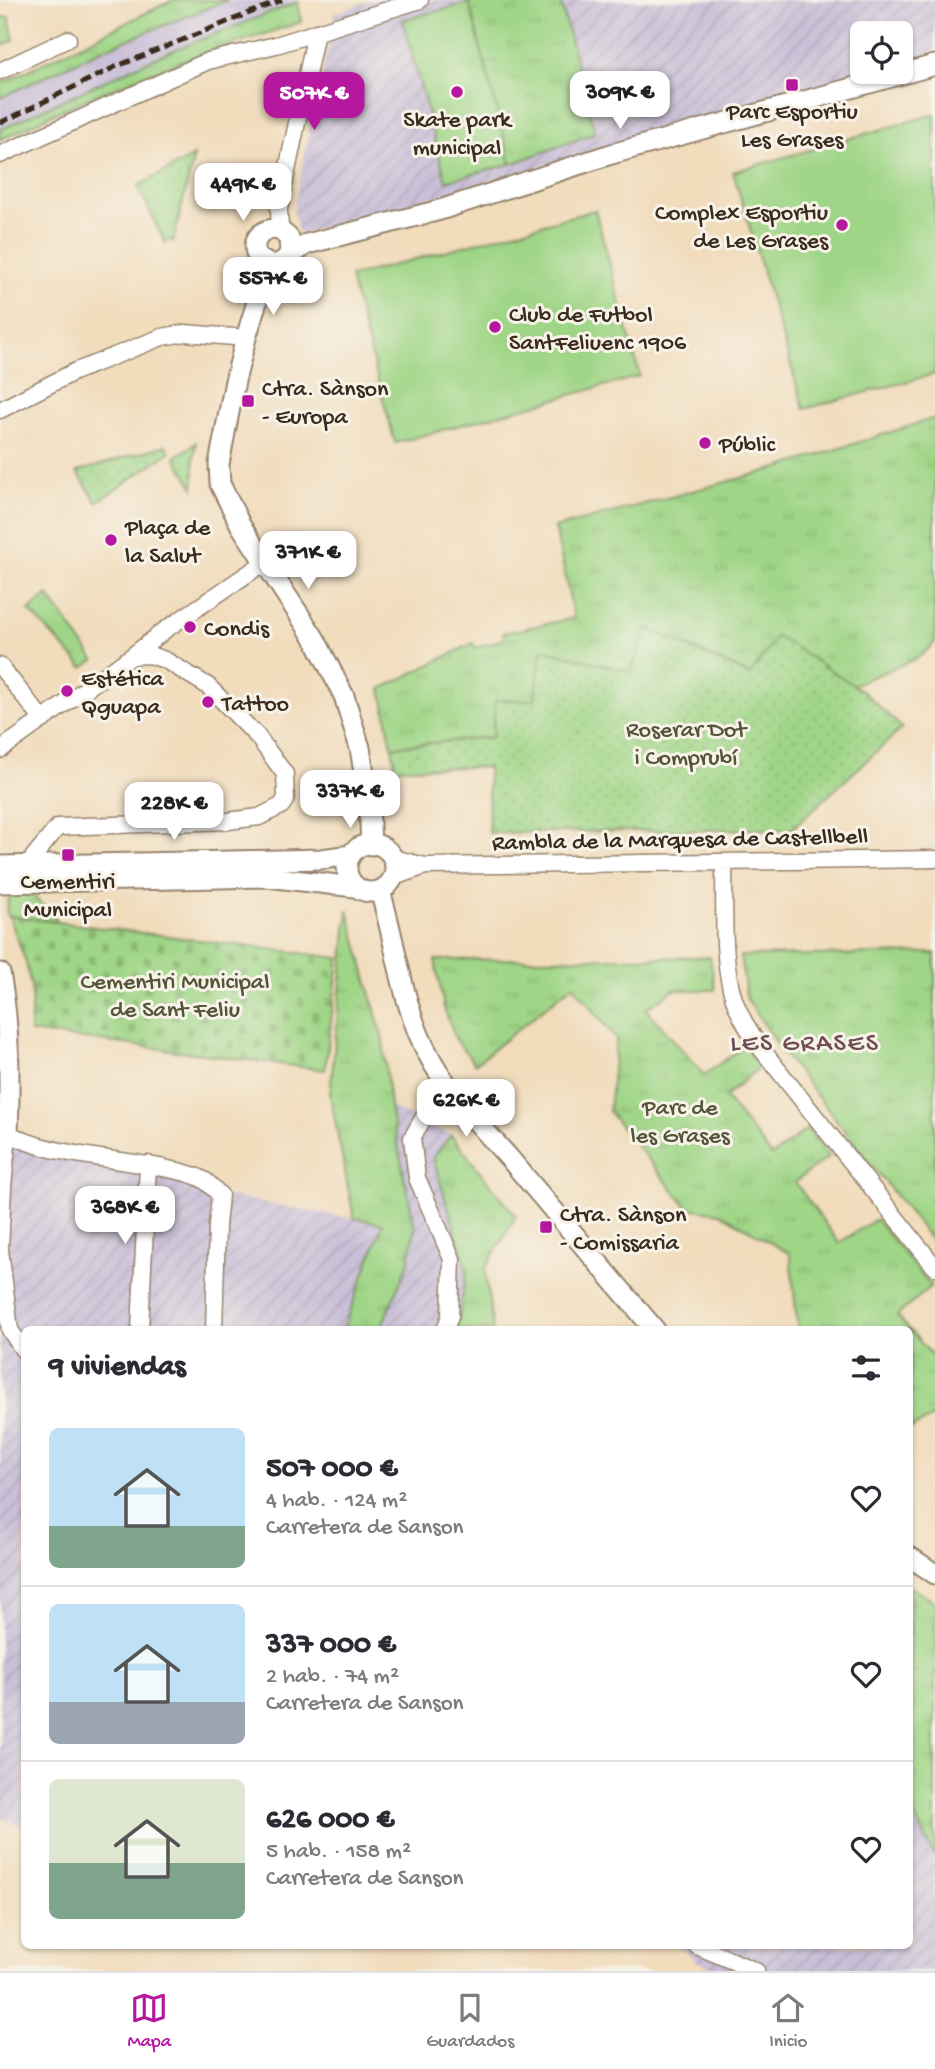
<!DOCTYPE html>
<html lang="es">
<head>
<meta charset="utf-8">
<style>
	:root { --surface:#fff; --page:#f2f2f3; --text:#2b2b33; --muted:#7c7c81; --line:#e1e1e2; --accent:#b5179e }
	body { margin:0; font-family:"Gochi Hand",sans-serif; background:var(--page); color:var(--text); height:100vh; display:flex; flex-direction:column; font-size:26px; white-space:nowrap }
	* { box-sizing:border-box; margin:0 }
	p { font-size:23px; color:var(--muted) }
	.icon { flex:none; width:38px; height:38px; fill:none; stroke:currentColor; stroke-width:2; stroke-linecap:round; stroke-linejoin:round }
	.map { position:relative; flex:1; overflow:hidden }
	.panel { position:absolute; left:21px; top:1326px; width:892px; height:623px; display:flex; flex-direction:column; background:var(--surface); border-radius:10px; box-shadow:0 2px 5px #0004 }
	.panel>* { flex:none }
	.fabs { position:absolute; left:850px; top:21px; display:grid; gap:14px }
	.fabs a { display:grid; place-items:center; width:63px; height:63px; border-radius:10px; background:var(--surface); box-shadow:0 2px 5px #0004; font-size:35px }
	.price { position:absolute; translate:-50% -60px; padding:0 16px; border-radius:14px; background:#fff; color:#222; font-size:23px; line-height:46px; filter:drop-shadow(0 2px 4px #0008) }
	.price::after { content:''; position:absolute; left:50%; top:42px; width:21px; height:16px; margin-left:-10px; background:inherit; clip-path:polygon(0 0,100% 0,50% 100%) }
	.price.active { background:var(--accent); color:#fff }
	ul { padding:0; list-style:none }
	li { display:flex; align-items:center; gap:21px; height:175px; padding:0 28px }
	li+li { border-top:2px solid var(--line) }
	li span { display:grid; place-items:center; flex:none; width:196px; height:140px; border-radius:10px; color:#555 }
	li>.icon { margin-inline-start:auto }
	span .icon { width:84px; height:84px; fill:#fffc; stroke-width:1 }
	li b { font-size:30px }
	h2 { display:flex; justify-content:space-between; align-items:center; height:84px; padding:0 28px; font-size:30px }
	.dock { display:flex; justify-content:space-around; align-items:center; height:98px; border-top:2px solid var(--line); background:var(--surface); font-size:19px; color:var(--muted) }
	.dock a { display:grid; justify-items:center; gap:4px }
	.dock .active { color:var(--accent) }
	.map>svg:first-child { display:block }
</style>
</head>
<body>
<div class="map">
<svg width="935" height="1971" viewBox="0 0 935 1971">
	<defs>
		<pattern id="industrial-furrows" width="10" height="10" patternUnits="userSpaceOnUse" patternTransform="scale(1.75)"><rect width="10" height="10" fill="#c9bfd7"/><path d="M-1 1l2-2M0 10L10 0M9 11l2-2" fill="none" stroke="#aea4b8"/></pattern>
		<pattern id="grass-tufts" width="24" height="20" patternUnits="userSpaceOnUse" patternTransform="scale(1.75)"><rect width="24" height="20" fill="#9fd586"/><path d="M3 7l-1-3M5 7V3M7 7l1-3M15 17l-1-3M17 17v-4M19 17l1-3" fill="none" stroke="#8ab773"/></pattern>
		<pattern id="cemetery-stones" width="16" height="16" patternUnits="userSpaceOnUse" patternTransform="scale(1.75)"><rect width="16" height="16" fill="#9fd586"/><path d="M2 7V4a2 2 0 0 1 4 0v3zM10 15v-3a2 2 0 0 1 4 0v3z" fill="#8ab773"/></pattern>
		<pattern id="garden-dots" width="8" height="8" patternUnits="userSpaceOnUse" patternTransform="scale(1.75)"><rect width="8" height="8" fill="#9fd586"/><path d="M2 2h.1M6 6h.1" fill="none" stroke="#8ab773" stroke-width="1.8" stroke-linecap="round"/></pattern>
	</defs>
	<rect width="100%" height="100%" fill="#f7f3e8"/>
	<filter id="ink" filterUnits="userSpaceOnUse"><feTurbulence type="fractalNoise" baseFrequency=".0143" numOctaves="2"/><feDisplacementMap in="SourceGraphic" scale="14" xChannelSelector="R" yChannelSelector="G"/><feConvolveMatrix kernelMatrix="1 2 1 2 8 2 1 2 1" color-interpolation-filters="sRGB"/></filter>
	<filter id="wash" filterUnits="userSpaceOnUse"><feTurbulence type="fractalNoise" baseFrequency=".00686" numOctaves="4" result="noise"/><feDisplacementMap in="SourceGraphic" scale="28" xChannelSelector="R" yChannelSelector="G"/><feGaussianBlur stdDeviation="1.57" result="paint"/><feColorMatrix in="noise" values="0 0 0 0 0 0 0 0 0 0 0 0 0 0 0 0 0 1.4 0 .05"/><feComposite in="paint" operator="in"/></filter>
	<g filter="url(#wash)">
		<rect width="100%" height="100%" fill="#f1dcbc"/>
		<path fill="url(#industrial-furrows)" d="M372,0H935V56L901,66V33H863V72H880L299,234L293,210L335,13Z
			M390,1107L451,1135L433,1157L467,1270L457,1330H380L415,1228Z
			M0,1128L8,1134L148,1164L220,1195L384,1224L343,1330H24V1828L0,1817Z
			M910,1808L935,1857V1971H864L862,1969L860,1971H722L697,1961L678,1946H910Z"/>
		<path fill="#c9bfd7" d="M228,0H298V2L161,55L0,130V98L99,51Z"/>
		<path fill="url(#grass-tufts)" stroke="#6d8052" stroke-width="2" d="M173,0H228L99,51L0,98V84Z
			M477,0H560L595,133L511,164L469,3Z
			M298,2L301,22L179,62L72,105L0,140V130L22,119L161,55Z
			M0,17H9L14,40L0,47Z
			M935,418V643L918,658L853,685L777,636L751,675L647,628L631,672L535,701L493,737L392,747L381,689L473,643L476,648L504,639L503,633L574,618L555,528L778,468Z
			M48,595L94,660L83,668L29,610Z
			M12,893L31,894L56,918L57,922L9,916L6,912L8,901Z
			M348,910L383,1040L390,1107L415,1228L408,1264L380,1330H343L383,1224L354,1218L330,1095Z
			M935,953V1245L784,1054L747,999L740,956Z
			M710,957L715,990H674L646,1009L704,1075L745,1046L759,1067L725,1097L772,1156L807,1129L829,1156L795,1182L839,1243L876,1219L931,1286L897,1316L910,1330H798L790,1254L720,1213L688,1208L609,1112L616,1039L573,985L475,1064L456,1040L444,1008L435,960Z
			M451,1135L516,1216L485,1269L493,1330H457L467,1270L433,1157Z
			M910,1330L935,1359V1416L910,1429Z
			M910,1587L935,1602V1857L910,1808Z"/>
		<path fill="url(#cemetery-stones)" stroke="#6d8052" stroke-width="2" d="M9,916L339,958L325,1070L30,1032L32,993L26,962Z"/>
		<path fill="url(#garden-dots)" stroke="#6d8052" stroke-width="2" d="M194,156L173,242L171,239L165,243L138,186Z
			M196,443L194,459V488L175,457Z
			M166,445L170,452L97,502L77,472Z
			M647,628L750,675L777,636L864,692L902,728L792,829L489,833L488,767L395,768L392,747L493,737L495,700H535L542,649L631,672Z"/>
		<path fill="#9fd586" stroke="#6d8052" stroke-width="2" d="M469,3L511,164L446,181L403,20Z
			M935,114V374L804,409L733,172Z
			M595,210L640,376L395,443L350,277Z"/>
	</g>
	<g filter="url(#ink)">
		<g fill="none" stroke-linecap="round" stroke-linejoin="round">
			<g stroke="#96836d" stroke-width="19">
				<path id="minor" d="M0,71L68,39
					M0,155L208,61L276,45L420,0
					M280,230L279,209L316,32
					M0,410L74,372L162,337L185,333L246,338
					M132,656L165,630L265,562
					M0,666L43,720
					M0,750L132,656L150,655L165,660L208,686L257,736L285,774L286,799L281,806L259,817L228,821L58,827L34,856L30,866
					M393,858L425,866L935,859
					M724,862C725,903 721,961 734,999C740,1018 752,1035 763,1051L935,1267
					M394,877L425,866
					M1,1128C37,1156 121,1158 168,1169C179,1171 194,1174 204,1180C210,1184 215,1190 220,1195L217,1226L214,1330
					M8,1134L3,1187L0,1250L10,1330L24,1351
					M140,1330L148,1164
					M445,1330L450,1316L452,1259L417,1178L412,1138L424,1117L457,1097
					M697,1946L756,1971"/>
			</g>
			<g stroke="#96836d" stroke-width="23">
				<path id="tertiary" d="M258,258L271,265L280,263L307,244L440,210L608,155L935,65
					M280,263L272,270L262,285L246,338L235,381L219,464L220,484L241,526L315,639L344,696L360,748L369,804L371,845
					M262,270C260,264 258,258 256,253C251,236 266,227 280,230L289,238L290,253L284,261
					M347 868a24 24 0 1 1 48 0a24 24 0 1 1-48 0Z
					M0,866L321,859L351,855
					M0,883L267,877L355,887
					M380,891C397,945 401,1003 428,1054C448,1093 481,1126 510,1159C558,1216 607,1273 655,1330
					M0,973C10,1027 10,1079 8,1134
					M910,1557L935,1574"/>
			</g>
			<use href="#minor" stroke="#fff" stroke-width="16"/>
			<use href="#tertiary" stroke="#fff" stroke-width="19"/>
			<path stroke="#3b2a1e" stroke-width="5" stroke-dasharray="10 5" stroke-linecap="butt" d="M0,123L115,67L282,0"/>
		</g>
	</g>
	<g fill="#b5179e" stroke="#f7f3e8" stroke-width="2.5">
		<rect x="785" y="78" width="14" height="14" rx="3.5"/>
		<circle cx="457" cy="92" r="7"/>
		<circle cx="842" cy="225" r="7"/>
		<circle cx="495" cy="327" r="7"/>
		<rect x="241" y="394" width="14" height="14" rx="3.5"/>
		<circle cx="705" cy="443" r="7"/>
		<circle cx="111" cy="540" r="7"/>
		<circle cx="190" cy="627" r="7"/>
		<circle cx="67" cy="691" r="7"/>
		<circle cx="208" cy="702" r="7"/>
		<rect x="61" y="848" width="14" height="14" rx="3.5"/>
		<rect x="539" y="1220" width="14" height="14" rx="3.5"/>
	</g>
	<g text-anchor="middle" stroke-width="6" stroke-linejoin="round" paint-order="stroke">
		<g font-size="24" fill="#3b2a1e" stroke="#f7f3e8" text-anchor="start">
			<text x="792" y="118" text-anchor="middle">Parc Esportiu<tspan x="792" dy="28">Les Grases</tspan></text>
			<text x="457" y="126" text-anchor="middle">Skate park<tspan x="457" dy="28">municipal</tspan></text>
			<text x="828" y="219" text-anchor="end">Complex Esportiu<tspan x="828" dy="28">de Les Grases</tspan></text>
			<text x="509" y="321">Club de Futbol<tspan x="509" dy="28">SantFeliuenc 1906</tspan></text>
			<text x="262" y="395">Ctra. Sànson<tspan x="262" dy="28">- Europa</tspan></text>
			<text x="719" y="451">Públic</text>
			<text x="125" y="534">Plaça de<tspan x="125" dy="28">la Salut</tspan></text>
			<text x="204" y="635">Condis</text>
			<text x="81" y="685">Estética<tspan x="81" dy="28">Qguapa</tspan></text>
			<text x="222" y="710">Tattoo</text>
			<text x="68" y="888" text-anchor="middle">Cementiri<tspan x="68" dy="28">Municipal</tspan></text>
			<text x="560" y="1221">Ctra. Sànson<tspan x="560" dy="28">- Comissaria</tspan></text>
		</g>
		<g font-size="24" fill="#545538" stroke="#f7f3e8">
			<text x="686" y="736">Roserar Dot<tspan x="686" dy="28">i Comprubí</tspan></text>
			<text x="175" y="988">Cementiri Municipal<tspan x="175" dy="28">de Sant Feliu</tspan></text>
			<text x="680" y="1114">Parc de<tspan x="680" dy="28">les Grases</tspan></text>
		</g>
		<g font-size="24" fill="#3b2a1e" stroke="#f7f3e8">
			<text transform="translate(680 838) rotate(-1)" y="8">Rambla de la Marquesa de Castellbell</text>
		</g>
		<g font-size="26" letter-spacing="2" fill="#6e4e53" stroke="#f7f3e8">
			<text x="805" y="1050">LES GRASES</text>
		</g>
	</g>
</svg>
<div class="fabs">
<a><svg class="icon" aria-label="locate" viewBox="0 0 24 24"><circle cx="12" cy="12" r="6"/><path d="M12 2v4M12 18v4M2 12h4M18 12h4"/></svg></a>
</div>
<b class="price" style="left:620px;top:131px">309K €</b>
<b class="price active" style="left:314px;top:132px">507K €</b>
<b class="price" style="left:243px;top:223px">449K €</b>
<b class="price" style="left:273px;top:317px">557K €</b>
<b class="price" style="left:308px;top:591px">371K €</b>
<b class="price" style="left:350px;top:830px">337K €</b>
<b class="price" style="left:174px;top:842px">228K €</b>
<b class="price" style="left:466px;top:1139px">626K €</b>
<b class="price" style="left:125px;top:1246px">368K €</b>
<section class="panel">
<h2>9 viviendas<svg class="icon" aria-label="filters" viewBox="0 0 24 24"><path d="M4 7h16M4 17h16"/><circle cx="9" cy="7" r="2"/><circle cx="15" cy="17" r="2"/></svg></h2>
<ul>
<li><span style="background:linear-gradient(#bfe0f5 70%,#7fa58c 0)"><svg class="icon" aria-label="home" viewBox="0 0 24 24"><path d="M3 11l9-7 9 7M6 9v11h12V9"/></svg></span><div><b>507 000 €</b><p>4 hab. · 124 m²</p><p>Carretera de Sanson</p></div><svg class="icon" aria-label="heart" viewBox="0 0 24 24"><path d="M12 20l-8-8c-3-5 5-10 8-4 3-6 11-1 8 4z"/></svg></li>
<li><span style="background:linear-gradient(#bfe0f5 70%,#9aa5b1 0)"><svg class="icon" aria-label="home" viewBox="0 0 24 24"><path d="M3 11l9-7 9 7M6 9v11h12V9"/></svg></span><div><b>337 000 €</b><p>2 hab. · 74 m²</p><p>Carretera de Sanson</p></div><svg class="icon" aria-label="heart" viewBox="0 0 24 24"><path d="M12 20l-8-8c-3-5 5-10 8-4 3-6 11-1 8 4z"/></svg></li>
<li><span style="background:linear-gradient(#dfe7d0 60%,#7fa58c 0)"><svg class="icon" aria-label="home" viewBox="0 0 24 24"><path d="M3 11l9-7 9 7M6 9v11h12V9"/></svg></span><div><b>626 000 €</b><p>5 hab. · 158 m²</p><p>Carretera de Sanson</p></div><svg class="icon" aria-label="heart" viewBox="0 0 24 24"><path d="M12 20l-8-8c-3-5 5-10 8-4 3-6 11-1 8 4z"/></svg></li>
</ul>
</section>
</div>
<nav class="dock">
<a class="active"><svg class="icon" aria-label="map" viewBox="0 0 24 24"><path d="M3 6l6-2 6 2 6-2v14l-6 2-6-2-6 2zM9 4v14M15 6v14"/></svg>Mapa</a>
<a><svg class="icon" aria-label="saved" viewBox="0 0 24 24"><path d="M7 4h10v16l-5-4-5 4z"/></svg>Guardados</a>
<a><svg class="icon" aria-label="home" viewBox="0 0 24 24"><path d="M3 11l9-7 9 7M6 9v11h12V9"/></svg>Inicio</a>
</nav>
</body>
</html>
